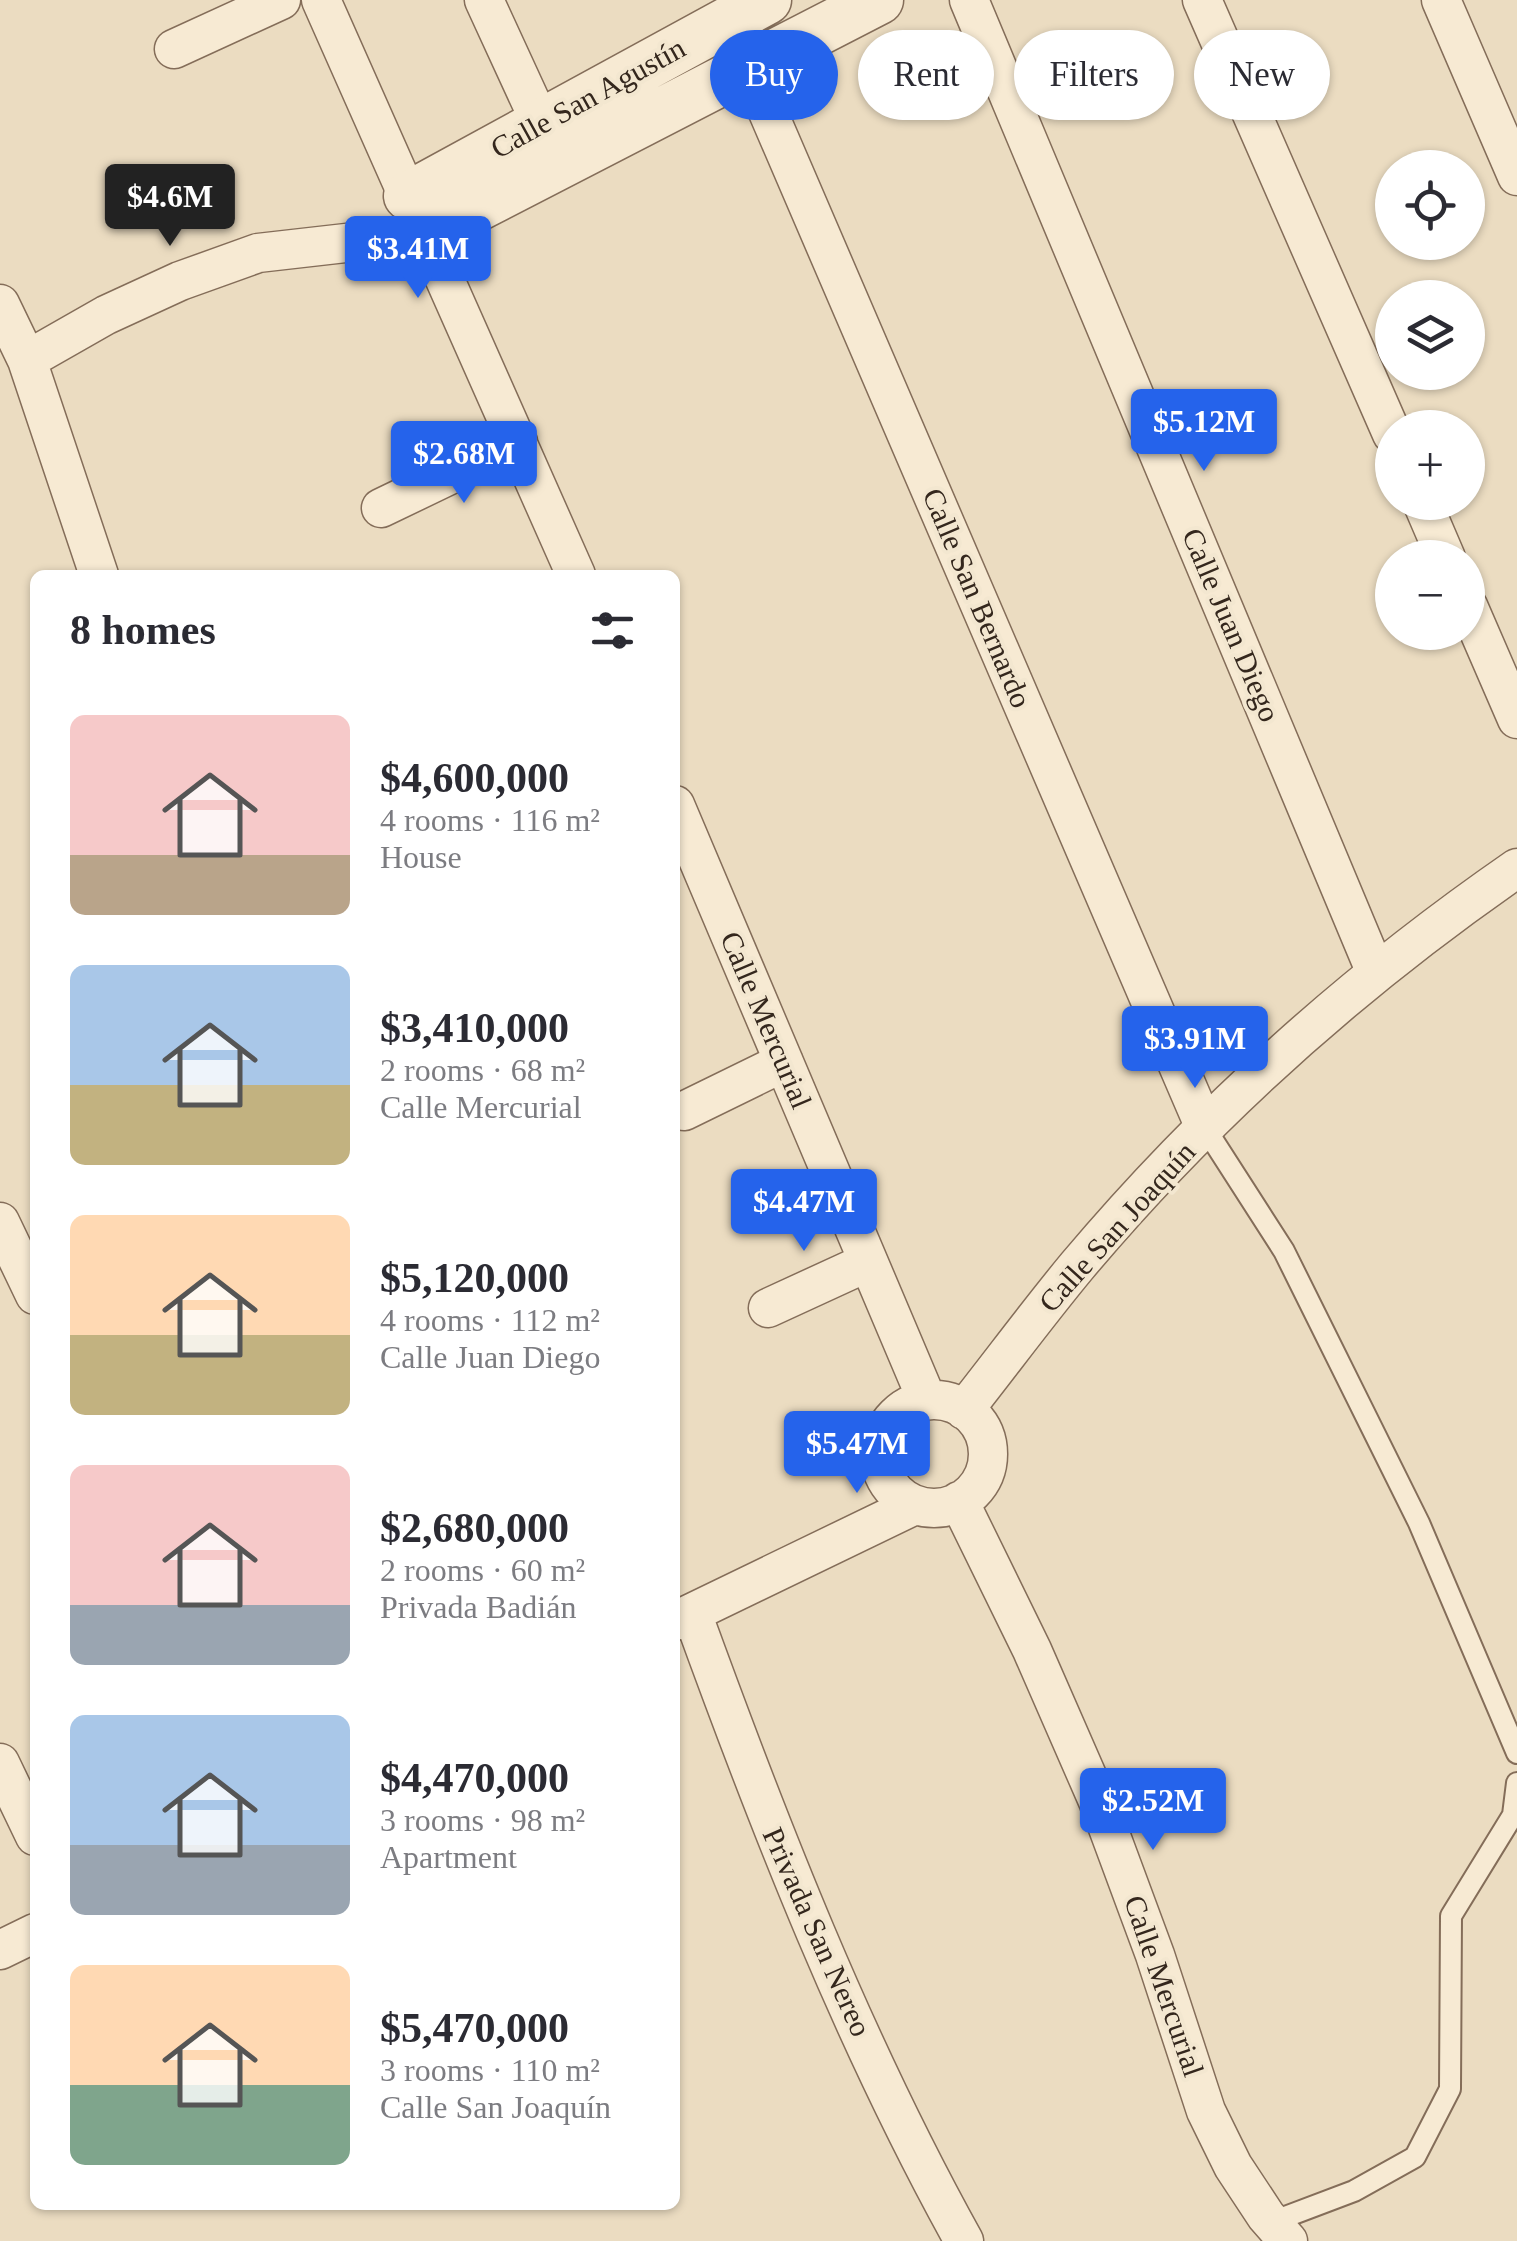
<!DOCTYPE html>
<html lang="en">
<head>
<meta charset="utf-8">
<style>
	:root { --surface:#fff; --page:#f7f7f7; --text:#2b2b33; --muted:#7c7c81; --accent:#2563eb }
	body { margin:0; font-family:Georgia,serif; background:var(--page); color:var(--text); height:100vh; display:flex; flex-direction:column; font-size:38px; white-space:nowrap }
	* { box-sizing:border-box; margin:0 }
	p { font-size:32px; color:var(--muted) }
	.icon { flex:none; width:55px; height:55px; fill:none; stroke:currentColor; stroke-width:2; stroke-linecap:round; stroke-linejoin:round }
	.map { position:relative; flex:1; overflow:hidden }
	.details { position:absolute; left:30px; top:570px; width:650px; height:1640px; display:flex; flex-direction:column; background:var(--surface); border-radius:15px; box-shadow:0 2px 8px #0004 }
	.details>* { flex:none }
	.guide { position:absolute; left:710px; top:30px; width:655px; height:90px; display:flex; gap:20px }
	.tools { position:absolute; left:1375px; top:150px; display:grid; gap:20px }
	.tools a { display:grid; place-items:center; width:110px; height:110px; border-radius:50%; background:var(--surface); box-shadow:0 2px 8px #0004; font-size:50px }
	.price { position:absolute; translate:-50% -85px; padding:0 22px; border-radius:10px; background:var(--accent); color:#fff; font-size:32px; line-height:65px; filter:drop-shadow(0 2px 5px #0008) }
	.price::after { content:''; position:absolute; left:50%; top:60px; width:30px; height:22px; margin-left:-15px; background:inherit; clip-path:polygon(0 0,100% 0,50% 100%) }
	.price.active { background:#222; color:#fff }
	ul { padding:0; list-style:none }
	li { display:flex; align-items:center; gap:30px; height:250px; padding:0 40px }
	li span { display:grid; place-items:center; flex:none; width:280px; height:200px; border-radius:15px; color:#555 }
	li>.icon { margin-inline-start:auto }
	span .icon { width:120px; height:120px; fill:#fffc; stroke-width:1 }
	li b { font-size:42px }
	h2 { display:flex; justify-content:space-between; align-items:center; height:120px; padding:0 40px; font-size:42px }
	.chip { padding:0 35px; border-radius:45px; background:var(--surface); box-shadow:0 2px 8px #0004; font-size:35px; line-height:90px }
	.chip.active { background:var(--accent); color:#fff }
	.map>svg:first-child { display:block }
</style>
</head>
<body>
<div class="map">
<svg width="1517" height="2241" viewBox="0 0 1517 2241">
	<rect width="100%" height="100%" fill="#ebdcc1"/>
	<g fill="none" stroke-linecap="round" stroke-linejoin="round">
		<g stroke="#846d59" stroke-width="24">
			<path id="service" d="M1205,1128L1284,1251L1419,1523L1517,1753
				M1272,2222L1354,2191L1415,2157L1450,2089L1451,1916L1513,1815L1517,1783"/>
		</g>
		<g stroke="#846d59" stroke-width="41">
			<path id="minor" d="M321,0L576,575
				M484,0L541,124
				M969,0L1376,973
				M1202,0L1392,434
				M1441,0L1517,176
				M174,49L281,0
				M749,68L1205,1128
				M0,304L27,360L99,575
				M27,360L106,315L180,281L258,253L425,234
				M1422,502L1446,558
				M381,508L518,442
				M1468,606L1517,719
				M675,805L927,1400
				M684,1111L784,1062
				M0,1222L35,1295
				M768,1308L868,1262
				M880 1454a54 54 0 1 1 108 0a54 54 0 1 1-108 0Z
				M964,1410C1002,1362 1038,1313 1077,1266C1204,1115 1355,980 1517,868
				M959,1501L1032,1650L1098,1801L1155,1955L1206,2111L1233,2166L1266,2216L1288,2241
				M692,1613C770,1828 853,2041 964,2241
				M675,1621L915,1505
				M0,1763L35,1836
				M0,1950L35,1933"/>
		</g>
		<g stroke="#846d59" stroke-width="51">
			<path id="tertiary" d="M408,196L767,0
				M425,234L879,0"/>
		</g>
		<use href="#service" stroke="#f7ead3" stroke-width="20"/>
		<use href="#minor" stroke="#f7ead3" stroke-width="38"/>
		<use href="#tertiary" stroke="#f7ead3" stroke-width="48"/>
	</g>
	<g text-anchor="middle" stroke-width="8" stroke-linejoin="round" paint-order="stroke">
		<g font-size="30" fill="#34271d" stroke="#f3e7d0">
			<text transform="translate(588 98) rotate(-29)" y="10">Calle San Agustín</text>
			<text transform="translate(977 598) rotate(67)" y="10">Calle San Bernardo</text>
			<text transform="translate(1231 625) rotate(67)" y="10">Calle Juan Diego</text>
			<text transform="translate(766 1020) rotate(67)" y="10">Calle Mercurial</text>
			<text transform="translate(1117 1227) rotate(-48)" y="10">Calle San Joaquín</text>
			<text transform="translate(817 1932) rotate(66)" y="10">Privada San Nereo</text>
			<text transform="translate(1164 1986) rotate(71)" y="10">Calle Mercurial</text>
		</g>
	</g>
</svg>
<div class="tools">
<a><svg class="icon" aria-label="locate" viewBox="0 0 24 24"><circle cx="12" cy="12" r="6"/><path d="M12 2v4M12 18v4M2 12h4M18 12h4"/></svg></a>
<a><svg class="icon" aria-label="layers" viewBox="0 0 24 24"><path d="M12 4l9 5-9 5-9-5zM3 14l9 5 9-5"/></svg></a>
<a>+</a>
<a>−</a>
</div>
<b class="price active" style="left:170px;top:249px">$4.6M</b>
<b class="price" style="left:418px;top:301px">$3.41M</b>
<b class="price" style="left:1204px;top:474px">$5.12M</b>
<b class="price" style="left:464px;top:506px">$2.68M</b>
<b class="price" style="left:1195px;top:1091px">$3.91M</b>
<b class="price" style="left:804px;top:1254px">$4.47M</b>
<b class="price" style="left:857px;top:1496px">$5.47M</b>
<b class="price" style="left:1153px;top:1853px">$2.52M</b>
<div class="guide">
<a class="chip active">Buy</a>
<a class="chip">Rent</a>
<a class="chip">Filters</a>
<a class="chip">New</a>
</div>
<section class="details">
<h2>8 homes<svg class="icon" aria-label="filters" viewBox="0 0 24 24"><path d="M4 7h16M4 17h16"/><circle cx="9" cy="7" r="2"/><circle cx="15" cy="17" r="2"/></svg></h2>
<ul>
<li><span style="background:linear-gradient(#f6c9c9 70%,#b9a48a 0)"><svg class="icon" aria-label="home" viewBox="0 0 24 24"><path d="M3 11l9-7 9 7M6 9v11h12V9"/></svg></span><div><b>$4,600,000</b><p>4 rooms · 116 m²</p><p>House</p></div></li>
<li><span style="background:linear-gradient(#a9c7e8 60%,#c2b280 0)"><svg class="icon" aria-label="home" viewBox="0 0 24 24"><path d="M3 11l9-7 9 7M6 9v11h12V9"/></svg></span><div><b>$3,410,000</b><p>2 rooms · 68 m²</p><p>Calle Mercurial</p></div></li>
<li><span style="background:linear-gradient(#ffd9b3 60%,#c2b280 0)"><svg class="icon" aria-label="home" viewBox="0 0 24 24"><path d="M3 11l9-7 9 7M6 9v11h12V9"/></svg></span><div><b>$5,120,000</b><p>4 rooms · 112 m²</p><p>Calle Juan Diego</p></div></li>
<li><span style="background:linear-gradient(#f6c9c9 70%,#9aa5b1 0)"><svg class="icon" aria-label="home" viewBox="0 0 24 24"><path d="M3 11l9-7 9 7M6 9v11h12V9"/></svg></span><div><b>$2,680,000</b><p>2 rooms · 60 m²</p><p>Privada Badián</p></div></li>
<li><span style="background:linear-gradient(#a9c7e8 65%,#9aa5b1 0)"><svg class="icon" aria-label="home" viewBox="0 0 24 24"><path d="M3 11l9-7 9 7M6 9v11h12V9"/></svg></span><div><b>$4,470,000</b><p>3 rooms · 98 m²</p><p>Apartment</p></div></li>
<li><span style="background:linear-gradient(#ffd9b3 60%,#7fa58c 0)"><svg class="icon" aria-label="home" viewBox="0 0 24 24"><path d="M3 11l9-7 9 7M6 9v11h12V9"/></svg></span><div><b>$5,470,000</b><p>3 rooms · 110 m²</p><p>Calle San Joaquín</p></div></li>
</ul>
</section>
</div>
</body>
</html>
